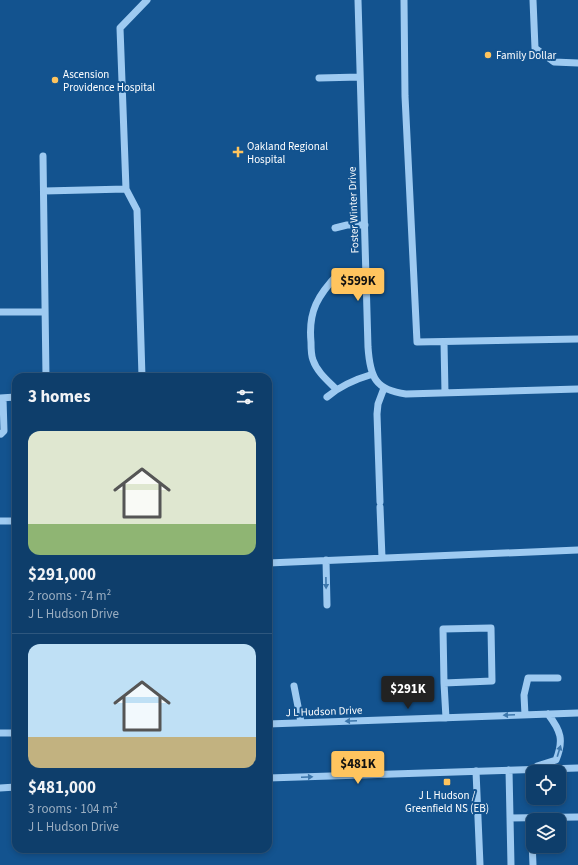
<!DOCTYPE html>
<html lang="en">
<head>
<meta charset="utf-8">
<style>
	:root { --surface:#0e3e6b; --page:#1c4973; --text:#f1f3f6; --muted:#9baec1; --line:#2e577e; --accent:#ffc45e }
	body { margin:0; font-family:"Source Sans 3",sans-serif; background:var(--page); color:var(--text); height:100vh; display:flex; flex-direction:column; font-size:15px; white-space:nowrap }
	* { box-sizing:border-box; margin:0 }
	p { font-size:13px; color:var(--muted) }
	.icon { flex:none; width:22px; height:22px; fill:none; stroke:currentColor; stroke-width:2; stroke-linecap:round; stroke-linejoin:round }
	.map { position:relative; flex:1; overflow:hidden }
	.drawer { position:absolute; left:12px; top:373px; width:260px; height:480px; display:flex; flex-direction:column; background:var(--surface); border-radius:12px; box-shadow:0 2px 6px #0003,0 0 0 1px var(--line) }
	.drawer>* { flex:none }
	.fabs { position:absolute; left:526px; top:765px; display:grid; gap:8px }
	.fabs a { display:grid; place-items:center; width:40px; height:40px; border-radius:8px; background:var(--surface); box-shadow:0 2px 6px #0003,0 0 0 1px var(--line); font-size:20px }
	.price { position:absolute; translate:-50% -34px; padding:0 9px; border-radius:4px; background:var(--accent); color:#111; font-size:13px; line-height:26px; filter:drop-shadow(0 1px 2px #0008) }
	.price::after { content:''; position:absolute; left:50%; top:24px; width:12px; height:9px; margin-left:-6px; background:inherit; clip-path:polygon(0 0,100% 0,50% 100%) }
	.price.selected { background:#222; color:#fff }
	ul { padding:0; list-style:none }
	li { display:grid; align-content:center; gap:8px; height:212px; padding:0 16px }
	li+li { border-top:1px solid var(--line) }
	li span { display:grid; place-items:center; height:124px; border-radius:12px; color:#555 }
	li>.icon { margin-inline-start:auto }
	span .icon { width:72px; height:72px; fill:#fffc; stroke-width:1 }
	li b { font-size:17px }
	h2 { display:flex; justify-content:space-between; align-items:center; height:48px; padding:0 16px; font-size:17px }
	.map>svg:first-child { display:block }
</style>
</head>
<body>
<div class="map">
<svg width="578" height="865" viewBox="0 0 578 865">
	<rect width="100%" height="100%" fill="#13538f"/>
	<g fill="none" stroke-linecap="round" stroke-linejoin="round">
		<path stroke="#9ecaf1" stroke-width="7" d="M358,0L368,347C370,377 375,390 406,394L578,389
			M404,0L405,96L417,342L578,339
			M533,0L535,48L554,62L578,63
			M319,78L360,77
			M43,156L46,377
			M44,191L126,189
			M335,228L347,225H365
			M0,312H45
			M444,342L445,393
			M142,377L137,210L126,189L120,28L147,0
			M336,389C328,381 317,372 313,360C311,355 311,347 311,342C308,311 318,295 339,273
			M327,397C341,385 356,379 373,374
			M0,398L16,397
			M1,434L4,431L3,398
			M380,502L377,414L378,404L384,388
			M380,507L382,558
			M0,521H16
			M326,560L327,605
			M268,563L578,550
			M444,683L492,681L491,628L443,629L444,683L446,718
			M294,686L301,722
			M525,715L524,695L528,678H558
			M268,724L578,713
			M0,733H16
			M537,766L556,760C564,740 561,731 548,714
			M509,770L511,865
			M476,771L480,865
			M268,778L578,768
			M0,788L16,787
			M510,818L578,817
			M531,818L533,865"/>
	</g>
	<defs><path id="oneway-solid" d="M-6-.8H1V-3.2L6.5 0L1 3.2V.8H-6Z"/></defs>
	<g fill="#3d77ac">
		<use href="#oneway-solid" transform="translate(326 583) rotate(89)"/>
		<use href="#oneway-solid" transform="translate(509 715) rotate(178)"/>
		<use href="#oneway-solid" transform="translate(351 721) rotate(178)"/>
		<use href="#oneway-solid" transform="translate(559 751) rotate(-73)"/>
		<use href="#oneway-solid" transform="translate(307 777) rotate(-2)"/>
	</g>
	<g fill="#ffc45e" stroke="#13538f" stroke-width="1.5">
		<circle cx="488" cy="55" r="4"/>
		<circle cx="55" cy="80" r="4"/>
		<path d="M236 146h4v4h4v4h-4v4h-4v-4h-4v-4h4z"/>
		<rect x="443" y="778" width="8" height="8" rx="2"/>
	</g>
	<g text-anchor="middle" stroke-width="4" stroke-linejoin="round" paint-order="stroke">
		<g font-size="11" fill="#fff" stroke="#13538f" text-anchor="start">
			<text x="496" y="59">Family Dollar</text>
			<text x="63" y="78">Ascension<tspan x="63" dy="13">Providence Hospital</tspan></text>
			<text x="247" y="150">Oakland Regional<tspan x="247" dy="13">Hospital</tspan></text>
			<text x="447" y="799" text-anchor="middle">J L Hudson /<tspan x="447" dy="13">Greenfield NS (EB)</tspan></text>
		</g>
		<g font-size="11" fill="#fff" stroke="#13538f">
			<text transform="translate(353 210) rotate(-92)" y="4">Foster Winter Drive</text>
			<text transform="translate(324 711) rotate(-2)" y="4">J L Hudson Drive</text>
		</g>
	</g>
</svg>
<div class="fabs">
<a><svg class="icon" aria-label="locate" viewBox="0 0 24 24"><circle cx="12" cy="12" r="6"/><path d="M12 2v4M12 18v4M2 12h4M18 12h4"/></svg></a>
<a><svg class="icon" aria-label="layers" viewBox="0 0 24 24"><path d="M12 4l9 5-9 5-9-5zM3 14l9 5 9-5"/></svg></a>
</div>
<b class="price" style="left:358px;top:302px">$599K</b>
<b class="price selected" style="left:408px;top:710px">$291K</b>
<b class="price" style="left:358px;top:785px">$481K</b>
<section class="drawer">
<h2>3 homes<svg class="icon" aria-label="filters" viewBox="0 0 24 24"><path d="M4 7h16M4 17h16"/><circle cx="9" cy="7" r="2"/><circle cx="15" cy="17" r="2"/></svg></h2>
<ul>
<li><span style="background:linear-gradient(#dfe7d0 75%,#8fb573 0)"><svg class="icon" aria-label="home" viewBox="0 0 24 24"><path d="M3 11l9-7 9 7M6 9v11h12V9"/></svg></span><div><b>$291,000</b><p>2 rooms · 74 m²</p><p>J L Hudson Drive</p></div></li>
<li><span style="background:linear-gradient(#bfe0f5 75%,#c2b280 0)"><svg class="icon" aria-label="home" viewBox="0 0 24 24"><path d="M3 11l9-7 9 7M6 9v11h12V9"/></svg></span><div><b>$481,000</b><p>3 rooms · 104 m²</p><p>J L Hudson Drive</p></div></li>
</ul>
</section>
</div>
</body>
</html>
